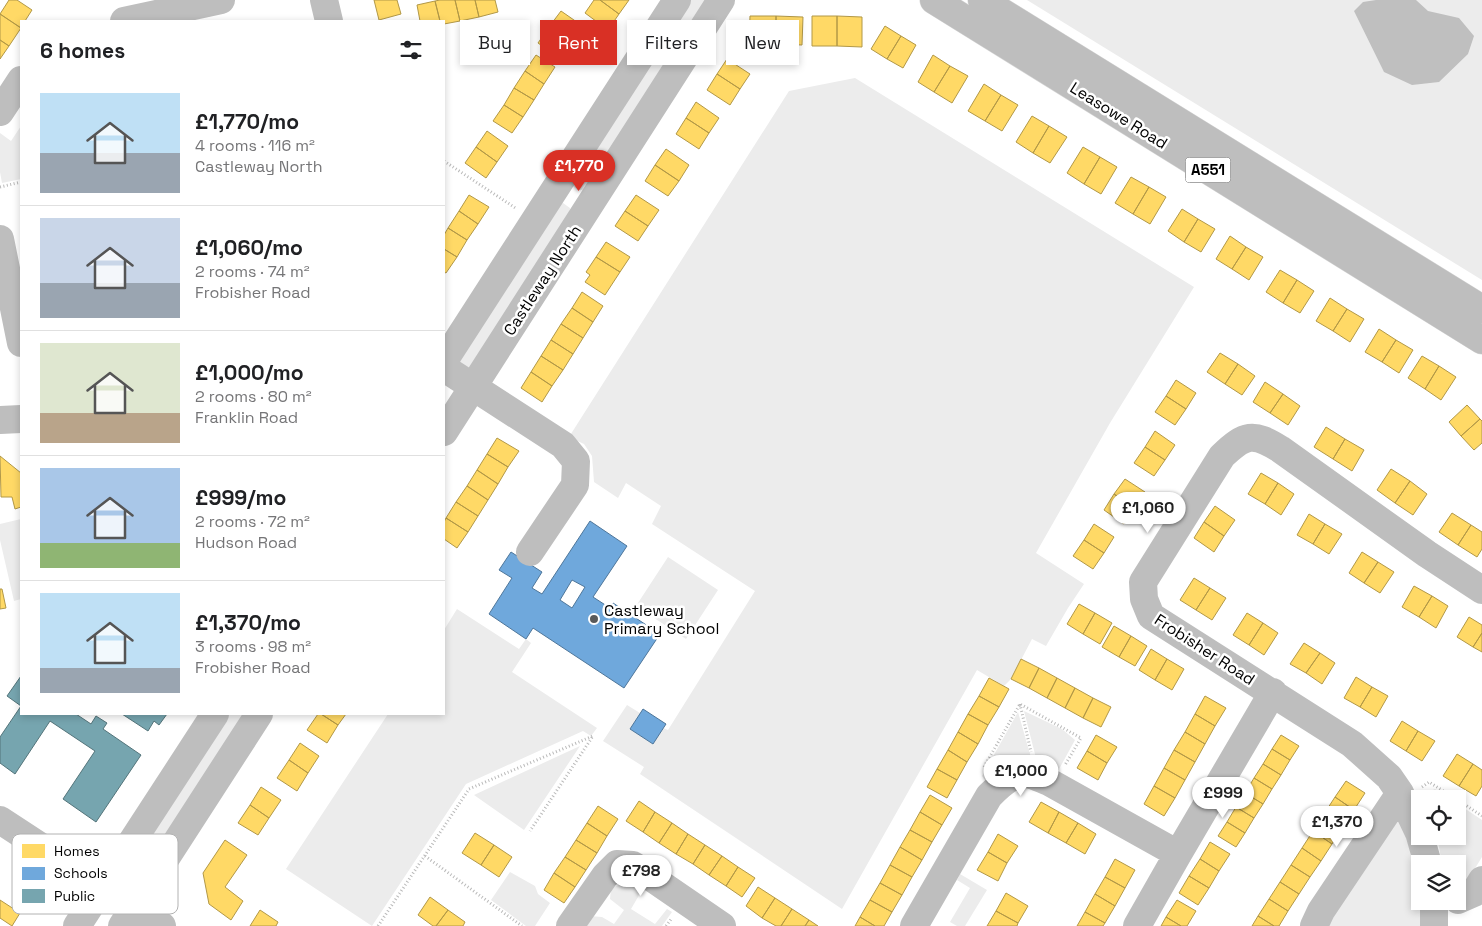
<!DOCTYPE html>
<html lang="en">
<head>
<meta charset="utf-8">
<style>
	:root { --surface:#fff; --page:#f2f2f2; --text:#202124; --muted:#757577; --line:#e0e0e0; --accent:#d93025 }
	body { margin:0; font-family:"Space Grotesk",sans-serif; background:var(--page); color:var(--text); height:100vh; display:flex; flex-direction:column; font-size:19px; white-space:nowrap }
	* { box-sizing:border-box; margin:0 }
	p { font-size:16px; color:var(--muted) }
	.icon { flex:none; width:28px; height:28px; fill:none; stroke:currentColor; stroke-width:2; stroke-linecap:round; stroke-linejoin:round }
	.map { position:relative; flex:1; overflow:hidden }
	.drawer { position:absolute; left:20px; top:20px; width:425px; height:695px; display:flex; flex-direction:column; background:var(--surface); border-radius:0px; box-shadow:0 2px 8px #0003 }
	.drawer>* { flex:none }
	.hud { position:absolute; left:460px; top:20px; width:475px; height:45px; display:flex; gap:10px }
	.controls { position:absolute; left:1411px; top:790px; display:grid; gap:10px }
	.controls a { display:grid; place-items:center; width:55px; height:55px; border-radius:0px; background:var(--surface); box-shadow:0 2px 8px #0003; font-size:25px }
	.price { position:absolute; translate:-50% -42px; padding:0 11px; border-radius:18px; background:#fff; color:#222; font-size:16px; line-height:32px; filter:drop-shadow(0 1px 2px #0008) }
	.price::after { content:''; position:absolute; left:50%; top:30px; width:15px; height:11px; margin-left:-8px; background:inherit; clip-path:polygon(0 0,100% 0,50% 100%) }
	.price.active { background:var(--accent); color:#fff }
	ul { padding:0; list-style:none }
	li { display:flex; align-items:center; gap:15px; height:125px; padding:0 20px }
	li+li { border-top:1px solid var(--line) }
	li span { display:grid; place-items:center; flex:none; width:140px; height:100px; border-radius:0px; color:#555 }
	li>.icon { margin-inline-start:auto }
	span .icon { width:60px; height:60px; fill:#fffc; stroke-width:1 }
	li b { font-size:21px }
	h2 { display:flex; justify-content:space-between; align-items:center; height:60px; padding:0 20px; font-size:21px }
	.tag { padding:0 18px; border-radius:0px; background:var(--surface); box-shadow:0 2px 8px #0003; font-size:18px; line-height:45px }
	.tag.active { background:var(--accent); color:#fff }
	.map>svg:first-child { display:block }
</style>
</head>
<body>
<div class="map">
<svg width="1482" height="926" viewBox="0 0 1482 926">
	<rect width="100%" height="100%" fill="#fff"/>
	<path fill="#ececec" d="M687,0H713L588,190H579L572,186Z
		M1027,0H1482V280Z
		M855,78L1194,287L1110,423L1036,553L1084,584L1068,608L1046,646L1032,639L1011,679L1004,686L977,670L842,909L640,774L644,767L603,741L627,705L640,713L630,729L653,744L663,728L668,730L755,591L652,524L661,506L626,483L618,498L594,482L592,456L584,444L569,437L789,91Z
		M21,126V179L2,183L0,172V133L11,141Z
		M563,203L570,208L569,218L473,369L459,364L456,358L554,206Z
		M21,519V599L14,601L0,540V524Z
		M668,557L718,590L686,639L636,606Z
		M457,609L519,649L526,639L531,643L512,672L597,728L591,736L583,731L466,784L372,926L286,869L388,714H444V630Z
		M1024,711L1062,729L1075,740L1058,771L1051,766L1037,762Z
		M1018,712L1032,761C1009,757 1001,765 985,780L982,776Z
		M226,714H247L153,860L137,851Z
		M580,746L524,830L474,795Z
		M1435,789L1450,799H1422L1427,793Z
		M1458,804L1482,820V857L1466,883L1458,887V864H1442L1437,836H1458Z
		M1403,816L1420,867V901H1424L1423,926H1325L1392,818Z
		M510,872L535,886L538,894L550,903L535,926H526L491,900Z
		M960,874L987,890L965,926H957L950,922L970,888L957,880Z
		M630,881L642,885L638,897L631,909L655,924L667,909L672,912L662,926H584L590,916L602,917L614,924L624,910L610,899L611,888Z"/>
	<path fill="#bfbfbf" d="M1376,0H1416L1428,11L1459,18L1474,36L1468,54L1439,82L1412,85L1384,72L1354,11L1363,2Z"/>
	<path fill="#ffd966" stroke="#b29847" d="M9,0H17L32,10L25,21H21V28L0,14Z
		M374,0H397L401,14L379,20Z
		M440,0H455L460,21L444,24V21H440L435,1Z
		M455,0H475L479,17L460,21Z
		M475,0H495L498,12L479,17Z
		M594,0H600L619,14L608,30L585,13Z
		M600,0H629L619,14Z
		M435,1L440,21H420L417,5Z
		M561,11L584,27L572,43L549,27Z
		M0,14L21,28L9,46L0,40Z
		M750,16H776V44H749Z
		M776,16L803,17L802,45L776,44Z
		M812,16H837V46H812Z
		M837,16L862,17V47L837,46Z
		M885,26L901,36L887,59L871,49Z
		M549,27L572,43L561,59L538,43Z
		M901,36L916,45L903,68L887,59Z
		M0,40L9,46L0,59Z
		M536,55L555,67L544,84L525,71Z
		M933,55L950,66L934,92L918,82Z
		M727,59L750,74L740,89L717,74Z
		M950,66L968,76L952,103L934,92Z
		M525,71L544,84L534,100L514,88Z
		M717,74L740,89L730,105L707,90Z
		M984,84L1001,95L985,121L968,111Z
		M514,88L534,100L523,117L504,105Z
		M1001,95L1018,105L1002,131L985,121Z
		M696,102L719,118L709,133L686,118Z
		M504,105L523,117L512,133L493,121Z
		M1032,116L1049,126L1033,153L1016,142Z
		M686,118L709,133L699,149L676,134Z
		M1049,126L1067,137L1050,163L1033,153Z
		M487,131L508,146L497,162L476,147Z
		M476,147L497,162L486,178L465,163Z
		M1083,147L1100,157L1084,184L1067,173Z
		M666,149L689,165L679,181L655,165Z
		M1100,157L1117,167L1101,194L1084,184Z
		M655,165L679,181L668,196L645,181Z
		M1131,177L1149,187L1133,214L1115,203Z
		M1149,187L1166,197L1150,224L1133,214Z
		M469,195L489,207L478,224L459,211Z
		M636,195L659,210L648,226L625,211Z
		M1182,209L1198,219L1184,242L1168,231Z
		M459,211L478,224L467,240L448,228Z
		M625,211L648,226L638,241L615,226Z
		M1198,219L1215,229L1201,252L1184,242Z
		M448,228L467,240L457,257L444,249V235Z
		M1230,236L1246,247L1232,269L1216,259Z
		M606,242L630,257L620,272L596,257Z
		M1246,247L1263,257L1249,280L1232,269Z
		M444,249L457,257L446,273L444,272Z
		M596,257L620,272L605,295L585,282L590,275L586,272Z
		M1280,270L1297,280L1283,303L1266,292Z
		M1297,280L1314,291L1300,313L1283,303Z
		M582,292L603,306L593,322L572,308Z
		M1330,298L1347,309L1333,331L1316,321Z
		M572,308L593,322L583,338L561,324Z
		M1347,309L1364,319L1350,342L1333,331Z
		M561,324L583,338L573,354L551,340Z
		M1379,329L1396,340L1382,362L1365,352Z
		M551,340L573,354L563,370L541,356Z
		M1396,340L1413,350L1399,373L1382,362Z
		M1220,353L1238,364L1225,384L1207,372Z
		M541,356L563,370L552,386L531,372Z
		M1422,356L1439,366L1425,389L1408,378Z
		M1238,364L1255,376L1242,395L1225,384Z
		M1439,366L1456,377L1441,400L1425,389Z
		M531,372L552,386L542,402L521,388Z
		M1176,380L1196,393L1186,409L1166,396Z
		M1265,382L1283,394L1270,413L1253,402Z
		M1283,394L1300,406L1288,425L1270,413Z
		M1166,396L1186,409L1175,425L1155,412Z
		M1467,405L1480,419L1461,436L1449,422Z
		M1480,419L1482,421V443L1474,450L1461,436Z
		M1326,427L1345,439L1333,459L1314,447Z
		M1155,431L1175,445L1165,460L1145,447Z
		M497,438L519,451L508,467L487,454Z
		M1345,439L1364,450L1352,471L1333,459Z
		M1145,447L1165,460L1154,476L1134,463Z
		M487,454L508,467L498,484L477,470Z
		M0,456L21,473V507L15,509L12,497H1Z
		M1391,469L1410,481L1395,503L1377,490Z
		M477,470L498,484L488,500L467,486Z
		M1261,473L1278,483L1265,504L1248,494Z
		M1125,479L1145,492L1134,508L1114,494Z
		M1410,481L1427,494L1413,515L1395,503Z
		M1278,483L1294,494L1281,515L1265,504Z
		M467,486L488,500L478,516L456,502Z
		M1114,494L1134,508L1124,524L1104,510Z
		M456,502L478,516L468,532L446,518Z
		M1215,506L1235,520L1224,536L1204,522Z
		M1452,513L1471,525L1458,545L1439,532Z
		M1309,514L1325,524L1313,544L1297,535Z
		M446,518L468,532L457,548L444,539V522Z
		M1204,522L1224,536L1214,552L1194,538Z
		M1094,524L1114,537L1104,553L1084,540Z
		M1325,524L1342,534L1329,554L1313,544Z
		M1471,525L1482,532V549L1477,557L1458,545Z
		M1084,540L1104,553L1093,569L1073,556Z
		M1362,552L1378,562L1364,583L1349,573Z
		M1378,562L1394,572L1380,593L1364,583Z
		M1194,578L1210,588L1196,610L1180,600Z
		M1414,586L1432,596L1419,617L1402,607Z
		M1210,588L1226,598L1212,620L1196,610Z
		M0,589H2L6,608L0,609Z
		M1432,596L1448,606L1436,628L1419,617Z
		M1079,604L1095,613L1083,634L1067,624Z
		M1095,613L1112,623L1100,644L1083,634Z
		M1247,613L1263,623L1249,645L1233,635Z
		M1469,617L1482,625V633L1473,647L1457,637Z
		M1263,623L1278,633L1264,655L1249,645Z
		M1114,626L1131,636L1119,657L1102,647Z
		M1482,633V652L1473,647Z
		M1131,636L1147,646L1135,666L1119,657Z
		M1304,643L1320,653L1306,673L1290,664Z
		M1151,649L1167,659L1155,680L1139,670Z
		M1320,653L1335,663L1322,684L1306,673Z
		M1021,659L1039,668L1029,688L1011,679Z
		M1167,659L1184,669L1172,690L1155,680Z
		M1039,668L1057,678L1047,698L1029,688Z
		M1356,677L1372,687L1360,707L1344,698Z
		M989,678L1009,689L999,707L979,696Z
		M1057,678L1075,688L1065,708L1047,698Z
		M1372,687L1388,696L1376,717L1360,707Z
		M1075,688L1093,698L1083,718L1065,708Z
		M979,696L999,707L988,725L968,714Z
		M1205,696L1226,708L1215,726L1195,714Z
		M1093,698L1111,707L1101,727L1083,718Z
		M318,714H321L338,725L327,743L307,730Z
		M321,714H346L338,725Z
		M968,714L988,725L978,744L958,732Z
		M1195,714L1215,726L1205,744L1185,732Z
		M1402,721L1418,731L1406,751L1390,741Z
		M1418,731L1435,741L1422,761L1406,751Z
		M958,732L978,744L967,762L948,750Z
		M1185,732L1205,744L1195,762L1174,750Z
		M1096,735L1117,747L1107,763L1087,751Z
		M1281,735L1299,746L1290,760L1272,749Z
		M300,743L319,756L308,773L289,760Z
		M1272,749L1290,760L1281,775L1263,764Z
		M948,750L967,762L957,780L937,769Z
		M1174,750L1195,762L1185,780L1164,768Z
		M1087,751L1107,763L1098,780L1077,768Z
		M1457,754L1473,764L1459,786L1443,776Z
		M289,760L308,773L297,791L277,778Z
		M1263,764L1281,775L1272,789L1254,778Z
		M1473,764L1482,770V786L1476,796L1459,786Z
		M1164,768L1185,780L1175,798L1154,786Z
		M937,769L957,780L947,798L927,787Z
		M1254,778L1272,789L1263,804L1245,793Z
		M1346,781L1365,793L1354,810L1335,797Z
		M1154,786L1175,798L1164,816L1144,804Z
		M261,787L281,800L269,818L250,805Z
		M1245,793L1263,804L1254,818L1236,807Z
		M930,795L952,808L942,825L920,812Z
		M1335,797L1354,810L1343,827L1324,814Z
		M639,801L655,812L643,832L626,821Z
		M1041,802L1059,812L1048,833L1029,822Z
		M250,805L269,818L258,835L238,823Z
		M598,806L618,819L607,836L587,823Z
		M1236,807L1254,818L1245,833L1227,822Z
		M655,812L672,823L659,843L643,832Z
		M920,812L942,825L932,842L910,830Z
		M1059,812L1078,823L1066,843L1048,833Z
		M1324,814L1343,827L1332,844L1313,831Z
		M1227,822L1245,833L1236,847L1218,836Z
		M587,823L607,836L597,853L576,840Z
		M672,823L688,834L676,854L659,843Z
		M1078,823L1096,834L1085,854L1066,843Z
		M910,830L932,842L922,860L900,847Z
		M1313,831L1332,844L1321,861L1302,848Z
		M475,833L494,845L481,865L462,853Z
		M688,834L705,845L693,864L676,854Z
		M998,834L1018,846L1007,863L988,852Z
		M225,840L247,855L225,887L243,901L231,920L209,904L203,873Z
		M576,840L597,853L586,870L565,857Z
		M1210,842L1230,854L1219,871L1200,859Z
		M494,845L512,857L499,877L481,865Z
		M705,845L722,856L709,875L693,864Z
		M900,847L922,860L912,877L890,865Z
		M1302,848L1321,861L1310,877L1291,865Z
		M988,852L1007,863L998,881L977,870Z
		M722,856L738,867L726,886L709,875Z
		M565,857L586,870L575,887L554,873Z
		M1115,859L1135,870L1125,888L1105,877Z
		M1200,859L1219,871L1209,888L1189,876Z
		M890,865L912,877L902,895L880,883Z
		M1291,865L1310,877L1299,894L1280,882Z
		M738,867L755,878L742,897L726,886Z
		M554,873L575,887L564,903L544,890Z
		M1189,876L1209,888L1198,905L1179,893Z
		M1105,877L1125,888L1115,906L1095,894Z
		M1280,882L1299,894L1288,911L1269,899Z
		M880,883L902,895L892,912L870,900Z
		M758,887L775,898L762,918L746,906Z
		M1006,893L1028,906L1018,923L996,911Z
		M1095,894L1115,906L1105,923L1085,912Z
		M430,897L448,910L436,926H433L418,915Z
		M775,898L792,909L781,926H776L762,918Z
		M1269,899L1288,911L1279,926H1274L1258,916Z
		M0,900L20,913L12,926L0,918Z
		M870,900L892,912L884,926H875L860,917Z
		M1177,900L1196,911L1187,926H1181L1166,917Z
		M792,909L809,920L805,926H781Z
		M260,910L278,922L276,926H250Z
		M448,910L465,922L463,926H436Z
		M996,911L1018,923L1017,926H987Z
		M1085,912L1105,923L1103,926H1077Z
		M1258,916L1274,926H1252Z
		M860,917L875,926H855Z
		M1166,917L1181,926H1161Z
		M809,920L818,926H805Z"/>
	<path fill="#6fa8dc" stroke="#4e769a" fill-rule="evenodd" d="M590,521L627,546L593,597L610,608L613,603L660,634L624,688L533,628L526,639L489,614L512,578L499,570L511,552L542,572L532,588L542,594ZM572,580L585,587L572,608L560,600Z
		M643,709L666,724L653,744L630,729Z"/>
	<path fill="#76a5af" stroke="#53747a" d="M21,676V714H76L91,724L96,716L107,723L103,729L141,755L96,822L63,799L95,751L50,721L15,774L0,763V737L21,706L7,696Z
		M122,714H167L159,725L154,721L148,731Z"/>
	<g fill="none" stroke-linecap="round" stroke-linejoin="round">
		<g stroke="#dbdbdb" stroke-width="29">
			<path id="major" d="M934,0L1482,340
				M982,0L1482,309"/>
		</g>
		<path stroke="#b9b9b9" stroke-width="3" stroke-dasharray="1 2.5" stroke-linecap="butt" d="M444,161L517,209
			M0,187L21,182
			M1020,704L1031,752
			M984,767L1020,704L1081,738L1065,765
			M1422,787L1429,782L1456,799
			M1458,800L1482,816
			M425,856L522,926
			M378,926L469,789L593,736L530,831
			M666,926L672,918"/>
		<path stroke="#bebebe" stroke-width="28" d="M324,0L329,21
			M124,21L221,0
			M0,112L21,80
			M0,239L21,343
			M444,361L677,0
			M444,368L563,445L576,461L575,485L530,552
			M0,420L21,419
			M444,432L721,0
			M0,820L162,926
			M1420,835L1400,793L1389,777L1352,744L1151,616L1144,599L1143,582L1222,456C1245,434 1253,432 1280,449L1427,554L1482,590
			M1420,836L1428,864
			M1458,900L1474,893L1482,880
			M77,926L215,714
			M122,926L259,714
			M570,926L605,876L617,864L633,865L722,926
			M914,926L989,796C997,788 1010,775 1022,774C1031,773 1041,779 1049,782L1178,854
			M1137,926L1178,854L1273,692
			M1314,926L1321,911L1400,793
			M1434,926V901"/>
		<use href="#major" stroke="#bebebe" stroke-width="28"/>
	</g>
	<circle fill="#595959" stroke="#fff" stroke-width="2" cx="594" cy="619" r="5"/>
	<g text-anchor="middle" stroke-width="5" stroke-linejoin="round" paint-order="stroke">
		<rect fill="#fff" stroke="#4c4c4c" stroke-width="1" x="1185.5" y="157.5" width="45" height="25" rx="4"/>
		<g font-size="15" font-weight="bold" fill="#000">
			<text x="1208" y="175">A551</text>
		</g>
		<g font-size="16" fill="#000" stroke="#fff">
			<text transform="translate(1119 115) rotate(32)" y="6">Leasowe Road</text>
			<text transform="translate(542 280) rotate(-57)" y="6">Castleway North</text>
			<text transform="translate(1205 649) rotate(33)" y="6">Frobisher Road</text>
		</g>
		<g font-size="16" fill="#000" stroke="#fff" text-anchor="start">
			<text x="604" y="616">Castleway<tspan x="604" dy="18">Primary School</tspan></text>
		</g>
	</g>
	<rect x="12" y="834" width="166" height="80" rx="8" fill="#fff" stroke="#b2b2b2" stroke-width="1"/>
	<rect x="22" y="844" width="23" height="14" fill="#ffd966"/>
	<rect x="22" y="867" width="23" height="13" fill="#6fa8dc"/>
	<rect x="22" y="889" width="23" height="14" fill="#76a5af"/>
	<g font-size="14" fill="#000">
		<text x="54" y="856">Homes</text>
		<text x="54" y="878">Schools</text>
		<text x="54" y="901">Public</text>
	</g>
</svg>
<div class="controls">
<a><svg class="icon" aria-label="locate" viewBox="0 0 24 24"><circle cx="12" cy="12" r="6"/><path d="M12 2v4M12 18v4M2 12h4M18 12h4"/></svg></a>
<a><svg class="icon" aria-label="layers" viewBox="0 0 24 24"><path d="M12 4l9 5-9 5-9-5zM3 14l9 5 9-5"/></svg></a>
</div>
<b class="price active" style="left:579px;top:192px">£1,770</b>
<b class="price" style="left:1148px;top:534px">£1,060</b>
<b class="price" style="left:1021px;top:797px">£1,000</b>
<b class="price" style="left:1223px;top:819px">£999</b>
<b class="price" style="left:1337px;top:848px">£1,370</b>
<b class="price" style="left:641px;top:897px">£798</b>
<div class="hud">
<a class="tag">Buy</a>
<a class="tag active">Rent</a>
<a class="tag">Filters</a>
<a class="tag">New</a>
</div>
<section class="drawer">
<h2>6 homes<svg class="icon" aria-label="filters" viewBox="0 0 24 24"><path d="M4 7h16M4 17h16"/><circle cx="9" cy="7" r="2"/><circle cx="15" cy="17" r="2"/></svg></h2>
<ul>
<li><span style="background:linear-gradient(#bfe0f5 60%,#9aa5b1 0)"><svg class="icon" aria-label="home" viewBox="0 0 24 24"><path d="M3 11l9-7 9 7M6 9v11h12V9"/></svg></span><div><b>£1,770/mo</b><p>4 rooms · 116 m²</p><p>Castleway North</p></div></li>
<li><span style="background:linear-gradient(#c9d6e8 65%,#9aa5b1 0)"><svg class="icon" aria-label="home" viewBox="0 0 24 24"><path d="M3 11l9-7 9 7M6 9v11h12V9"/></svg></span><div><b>£1,060/mo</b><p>2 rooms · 74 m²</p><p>Frobisher Road</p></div></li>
<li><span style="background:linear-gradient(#dfe7d0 70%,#b9a48a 0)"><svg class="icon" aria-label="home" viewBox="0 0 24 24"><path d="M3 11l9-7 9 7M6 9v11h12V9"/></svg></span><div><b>£1,000/mo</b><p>2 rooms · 80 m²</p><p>Franklin Road</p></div></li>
<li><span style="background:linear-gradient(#a9c7e8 75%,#8fb573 0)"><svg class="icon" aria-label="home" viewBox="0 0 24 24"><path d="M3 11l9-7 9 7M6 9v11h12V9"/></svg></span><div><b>£999/mo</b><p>2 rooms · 72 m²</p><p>Hudson Road</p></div></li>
<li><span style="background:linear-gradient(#bfe0f5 75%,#9aa5b1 0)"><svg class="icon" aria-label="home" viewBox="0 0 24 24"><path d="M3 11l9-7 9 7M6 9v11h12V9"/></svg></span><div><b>£1,370/mo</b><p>3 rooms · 98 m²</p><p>Frobisher Road</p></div></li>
</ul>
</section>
</div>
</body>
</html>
